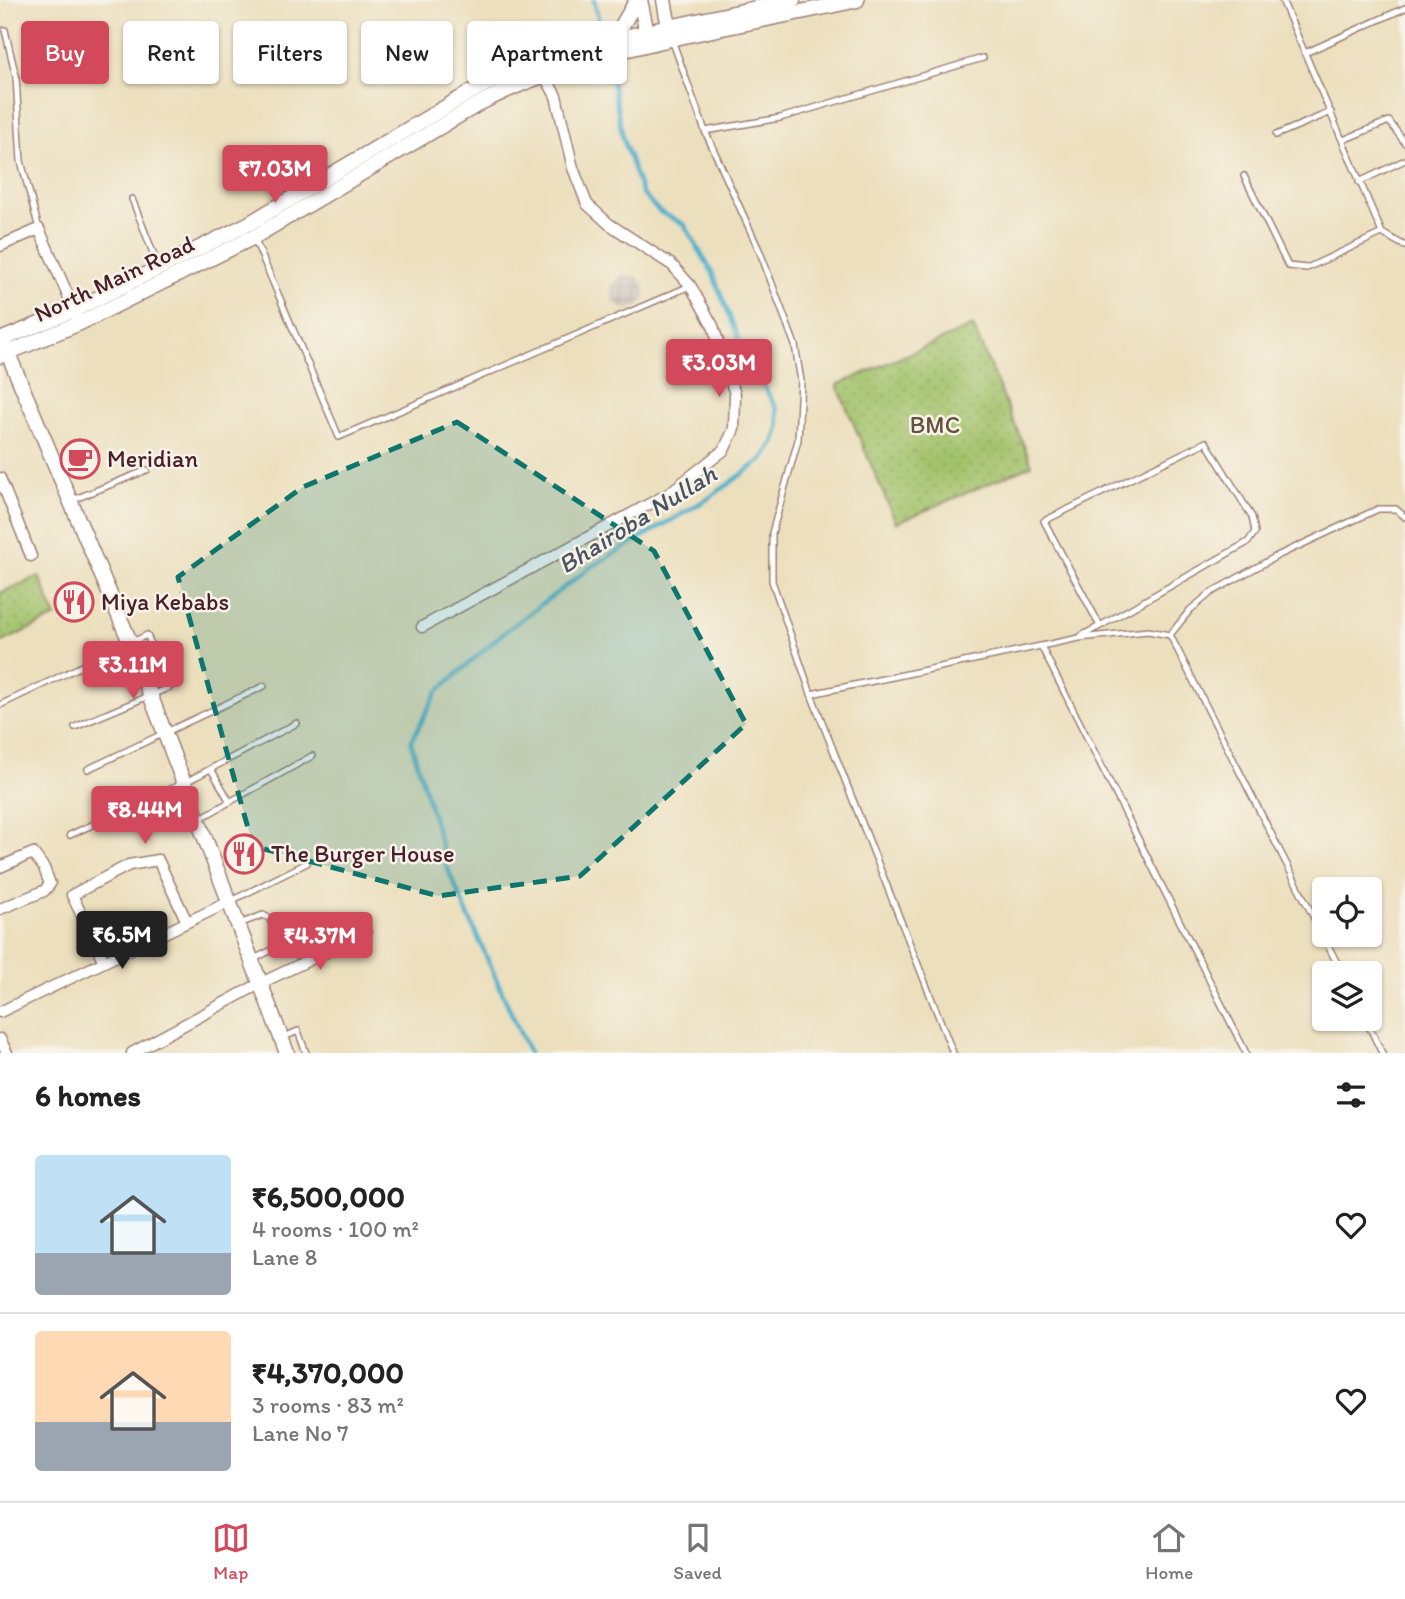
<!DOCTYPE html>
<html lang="en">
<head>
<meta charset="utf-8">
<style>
	:root { --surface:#fff; --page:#f6f6f6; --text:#222; --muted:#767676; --line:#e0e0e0; --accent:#d1495b }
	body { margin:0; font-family:Itim,sans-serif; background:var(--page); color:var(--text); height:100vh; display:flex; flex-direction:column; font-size:26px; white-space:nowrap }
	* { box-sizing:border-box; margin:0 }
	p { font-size:23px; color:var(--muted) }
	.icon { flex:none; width:38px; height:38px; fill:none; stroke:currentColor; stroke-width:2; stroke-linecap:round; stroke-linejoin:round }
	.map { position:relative; height:1053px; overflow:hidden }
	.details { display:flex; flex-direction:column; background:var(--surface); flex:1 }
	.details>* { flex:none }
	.hud { position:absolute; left:21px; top:21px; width:700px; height:63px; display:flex; gap:14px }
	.tools { position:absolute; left:1312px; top:877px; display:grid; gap:14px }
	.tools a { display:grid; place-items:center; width:70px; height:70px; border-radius:7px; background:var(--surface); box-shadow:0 2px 5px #0004; font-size:35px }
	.price { position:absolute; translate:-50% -60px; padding:0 16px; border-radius:7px; background:var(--accent); color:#fff; font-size:23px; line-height:46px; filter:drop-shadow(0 2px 4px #0008) }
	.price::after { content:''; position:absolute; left:50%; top:42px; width:21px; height:16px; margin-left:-10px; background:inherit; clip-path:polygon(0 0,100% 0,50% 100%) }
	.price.selected { background:#222; color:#fff }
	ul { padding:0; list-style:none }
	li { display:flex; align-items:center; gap:21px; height:175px; padding:0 35px }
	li+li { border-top:2px solid var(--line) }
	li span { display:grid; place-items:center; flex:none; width:196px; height:140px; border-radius:7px; color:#555 }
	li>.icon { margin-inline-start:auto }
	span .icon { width:84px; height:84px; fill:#fffc; stroke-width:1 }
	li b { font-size:30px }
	h2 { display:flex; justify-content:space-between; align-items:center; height:84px; padding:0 35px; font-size:30px }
	.chip { padding:0 24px; border-radius:7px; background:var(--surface); box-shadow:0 2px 5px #0004; font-size:24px; line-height:63px }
	.chip.selected { background:var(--accent); color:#fff }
	.tabs { display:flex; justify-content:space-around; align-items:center; height:98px; border-top:2px solid var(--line); background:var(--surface); font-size:19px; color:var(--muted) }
	.tabs a { display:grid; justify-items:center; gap:4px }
	.tabs .selected { color:var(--accent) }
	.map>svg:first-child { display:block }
</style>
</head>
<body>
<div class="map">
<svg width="1405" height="1053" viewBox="0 0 1405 1053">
	<defs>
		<pattern id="industrial-grid" width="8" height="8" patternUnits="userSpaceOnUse" patternTransform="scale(1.75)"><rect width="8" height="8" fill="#ccc2b9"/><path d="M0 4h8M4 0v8" fill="none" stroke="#b1a69f"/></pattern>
		<pattern id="park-dots" width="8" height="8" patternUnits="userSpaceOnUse" patternTransform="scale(1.75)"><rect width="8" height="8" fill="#a2c26a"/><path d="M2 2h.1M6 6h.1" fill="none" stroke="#8da65c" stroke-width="1.8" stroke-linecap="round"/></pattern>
	</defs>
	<rect width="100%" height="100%" fill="#f7f3e8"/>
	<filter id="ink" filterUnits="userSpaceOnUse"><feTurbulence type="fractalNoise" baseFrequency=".0143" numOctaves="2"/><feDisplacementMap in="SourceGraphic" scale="14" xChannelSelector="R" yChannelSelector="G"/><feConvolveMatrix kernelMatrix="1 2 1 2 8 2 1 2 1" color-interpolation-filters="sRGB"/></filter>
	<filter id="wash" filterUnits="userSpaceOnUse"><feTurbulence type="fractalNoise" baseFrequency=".00686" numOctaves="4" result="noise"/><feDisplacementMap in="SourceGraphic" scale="28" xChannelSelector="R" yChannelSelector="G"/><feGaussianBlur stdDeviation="1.57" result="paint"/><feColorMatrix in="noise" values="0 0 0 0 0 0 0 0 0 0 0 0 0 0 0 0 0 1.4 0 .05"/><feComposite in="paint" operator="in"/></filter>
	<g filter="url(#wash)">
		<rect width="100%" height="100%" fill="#ecdfbd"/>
		<path fill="url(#industrial-grid)" d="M611 292a17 17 0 1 1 34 0a17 17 0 1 1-34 0Z"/>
		<path fill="url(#park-dots)" stroke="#76704a" stroke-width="2" d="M973,326L1032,465L896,523L837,385Z
			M39,576L56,617L0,643V593Z"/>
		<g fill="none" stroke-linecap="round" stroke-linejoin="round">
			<path stroke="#4db0cc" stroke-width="4.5" d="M594,0L603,40
				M529,1053L449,872L411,742L437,692L502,634L591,567L709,498L762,460L774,443L779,428L777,410L740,342L712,272L684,224L660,212L642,194L623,139L608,59"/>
		</g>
	</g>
	<g filter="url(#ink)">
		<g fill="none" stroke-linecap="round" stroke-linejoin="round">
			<g stroke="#9b7f74" stroke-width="8">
				<path id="lane" d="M1282,0L1382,233L1405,246
					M5,30L16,77L21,161L39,229
					M672,40L705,131L760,252L795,345L801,381L798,440L772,533V581L811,694L953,1053
					M1305,53L1405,8
					M705,131L780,118L983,58
					M1276,135L1331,112
					M1343,140L1389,121L1405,143
					M1244,176L1288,266L1307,268L1382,233
					M1359,182L1405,160
					M132,199L159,268
					M255,240L339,437L690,286
					M70,501L147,470
					M1170,635L1190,610L1212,592L1277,556L1378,509H1396L1405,517
					M1081,636L1100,626L1248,542L1255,532L1252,517L1206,442L1044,521L1100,626
					M1041,646L1246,1053
					M811,694L1079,638L1148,631L1170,635L1342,973
					M0,705L147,635L170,687L75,727
					M88,769L264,686
					M211,769L230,802
					M199,819L312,756
					M70,835L182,784L297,723
					M231,901L307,863
					M239,924L263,915L269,918L284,944
					M252,960L321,925
					M1365,1018L1382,1053
					M284,1037L298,1031L306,1053"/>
			</g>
			<g stroke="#9b7f74" stroke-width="13">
				<path id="street" d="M0,246L39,229L80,323
					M0,478L31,556
					M422,627L668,494L724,450L734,429L735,394L713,326L690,285L672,265L609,224L587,204L573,168L556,96L543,73
					M0,867L33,853L44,868L50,884L44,891L0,909
					M104,962L72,895L129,865L158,860L187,922
					M0,1012L231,901
					M0,1039L7,1053
					M132,1053L261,983L366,933"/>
			</g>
			<g stroke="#9b7f74" stroke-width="17">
				<path id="secondary" d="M640,0L648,39
					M664,0L670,33
					M614,39L637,0
					M0,340L74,310L248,224L476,89L516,70L549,56L610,40L793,0
					M4,344L130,642L287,1053
					M0,356L80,323L254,237L482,102C599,43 731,29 857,0"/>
			</g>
			<use href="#lane" stroke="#fff" stroke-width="5"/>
			<use href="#street" stroke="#fff" stroke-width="10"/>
			<use href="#secondary" stroke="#fff" stroke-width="14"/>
		</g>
	</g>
	<path fill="#0f766e" fill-opacity="0.2" stroke="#0f766e" stroke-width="5" stroke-dasharray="14 9" stroke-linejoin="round" d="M457,422L654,551L746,724L580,876L438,896L253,846L178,577L303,487Z"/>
	<defs>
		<g id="cafe-ring" transform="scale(2.0125)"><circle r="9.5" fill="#f7f3e8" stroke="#d1495b" stroke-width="1.5"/><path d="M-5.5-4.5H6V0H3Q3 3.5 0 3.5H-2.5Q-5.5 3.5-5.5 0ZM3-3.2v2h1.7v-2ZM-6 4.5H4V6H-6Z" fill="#d1495b"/></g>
		<g id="restaurant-ring" transform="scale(2.0125)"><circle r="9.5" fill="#f7f3e8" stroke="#d1495b" stroke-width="1.5"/><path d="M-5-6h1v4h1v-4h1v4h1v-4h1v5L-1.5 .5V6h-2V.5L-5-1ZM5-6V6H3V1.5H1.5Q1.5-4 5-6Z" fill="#d1495b"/></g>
	</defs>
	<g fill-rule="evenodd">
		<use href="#cafe-ring" x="80" y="459"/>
		<use href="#restaurant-ring" x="74" y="602"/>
		<use href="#restaurant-ring" x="244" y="854"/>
	</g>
	<g text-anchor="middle" stroke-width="5" stroke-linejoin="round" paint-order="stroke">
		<g font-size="24" fill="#4a1f2b" stroke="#f7f3e8">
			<text transform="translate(114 279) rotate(-25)" y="8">North Main Road</text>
		</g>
		<g font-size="24" fill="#64503e" stroke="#f7f3e8">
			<text x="935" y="433">BMC</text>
		</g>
		<g font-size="24" fill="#4a1f2b" stroke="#f7f3e8" text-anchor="start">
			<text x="107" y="467">Meridian</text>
			<text x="101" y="610">Miya Kebabs</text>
			<text x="271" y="862">The Burger House</text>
		</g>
		<g font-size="26" font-style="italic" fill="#4b5263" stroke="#f7f3e8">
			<text transform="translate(637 519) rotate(-32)" y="9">Bhairoba Nullah</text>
		</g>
	</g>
</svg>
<div class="tools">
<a><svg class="icon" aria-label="locate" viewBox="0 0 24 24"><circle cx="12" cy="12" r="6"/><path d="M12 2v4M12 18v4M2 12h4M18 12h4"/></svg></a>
<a><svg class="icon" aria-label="layers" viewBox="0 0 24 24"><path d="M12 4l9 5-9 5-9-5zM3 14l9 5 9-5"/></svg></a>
</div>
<b class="price" style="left:275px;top:205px">₹7.03M</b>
<b class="price" style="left:719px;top:399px">₹3.03M</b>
<b class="price" style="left:133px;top:701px">₹3.11M</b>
<b class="price" style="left:145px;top:846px">₹8.44M</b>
<b class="price selected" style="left:122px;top:971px">₹6.5M</b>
<b class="price" style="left:320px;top:972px">₹4.37M</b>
<div class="hud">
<a class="chip selected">Buy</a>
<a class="chip">Rent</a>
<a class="chip">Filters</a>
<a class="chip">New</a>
<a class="chip">Apartment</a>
</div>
</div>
<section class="details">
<h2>6 homes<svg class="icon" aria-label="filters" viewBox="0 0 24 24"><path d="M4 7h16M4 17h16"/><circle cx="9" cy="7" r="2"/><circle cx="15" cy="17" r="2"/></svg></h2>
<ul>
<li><span style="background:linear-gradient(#bfe0f5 70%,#9aa5b1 0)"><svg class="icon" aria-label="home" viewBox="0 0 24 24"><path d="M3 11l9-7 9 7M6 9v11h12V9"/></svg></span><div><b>₹6,500,000</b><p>4 rooms · 100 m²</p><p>Lane 8</p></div><svg class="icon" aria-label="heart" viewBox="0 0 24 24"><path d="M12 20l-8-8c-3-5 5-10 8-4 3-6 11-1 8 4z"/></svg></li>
<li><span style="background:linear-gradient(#ffd9b3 65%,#9aa5b1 0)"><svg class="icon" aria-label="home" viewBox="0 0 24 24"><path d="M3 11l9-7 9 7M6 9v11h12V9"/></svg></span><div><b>₹4,370,000</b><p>3 rooms · 83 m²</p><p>Lane No 7</p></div><svg class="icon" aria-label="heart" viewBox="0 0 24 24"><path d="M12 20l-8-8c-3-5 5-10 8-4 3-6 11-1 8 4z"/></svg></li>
</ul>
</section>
<nav class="tabs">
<a class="selected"><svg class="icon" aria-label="map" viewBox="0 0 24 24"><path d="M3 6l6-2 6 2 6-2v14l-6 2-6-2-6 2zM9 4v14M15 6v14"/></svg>Map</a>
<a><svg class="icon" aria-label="saved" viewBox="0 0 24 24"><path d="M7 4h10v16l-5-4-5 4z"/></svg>Saved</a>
<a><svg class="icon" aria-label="home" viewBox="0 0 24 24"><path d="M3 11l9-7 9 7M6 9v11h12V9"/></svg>Home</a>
</nav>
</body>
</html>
